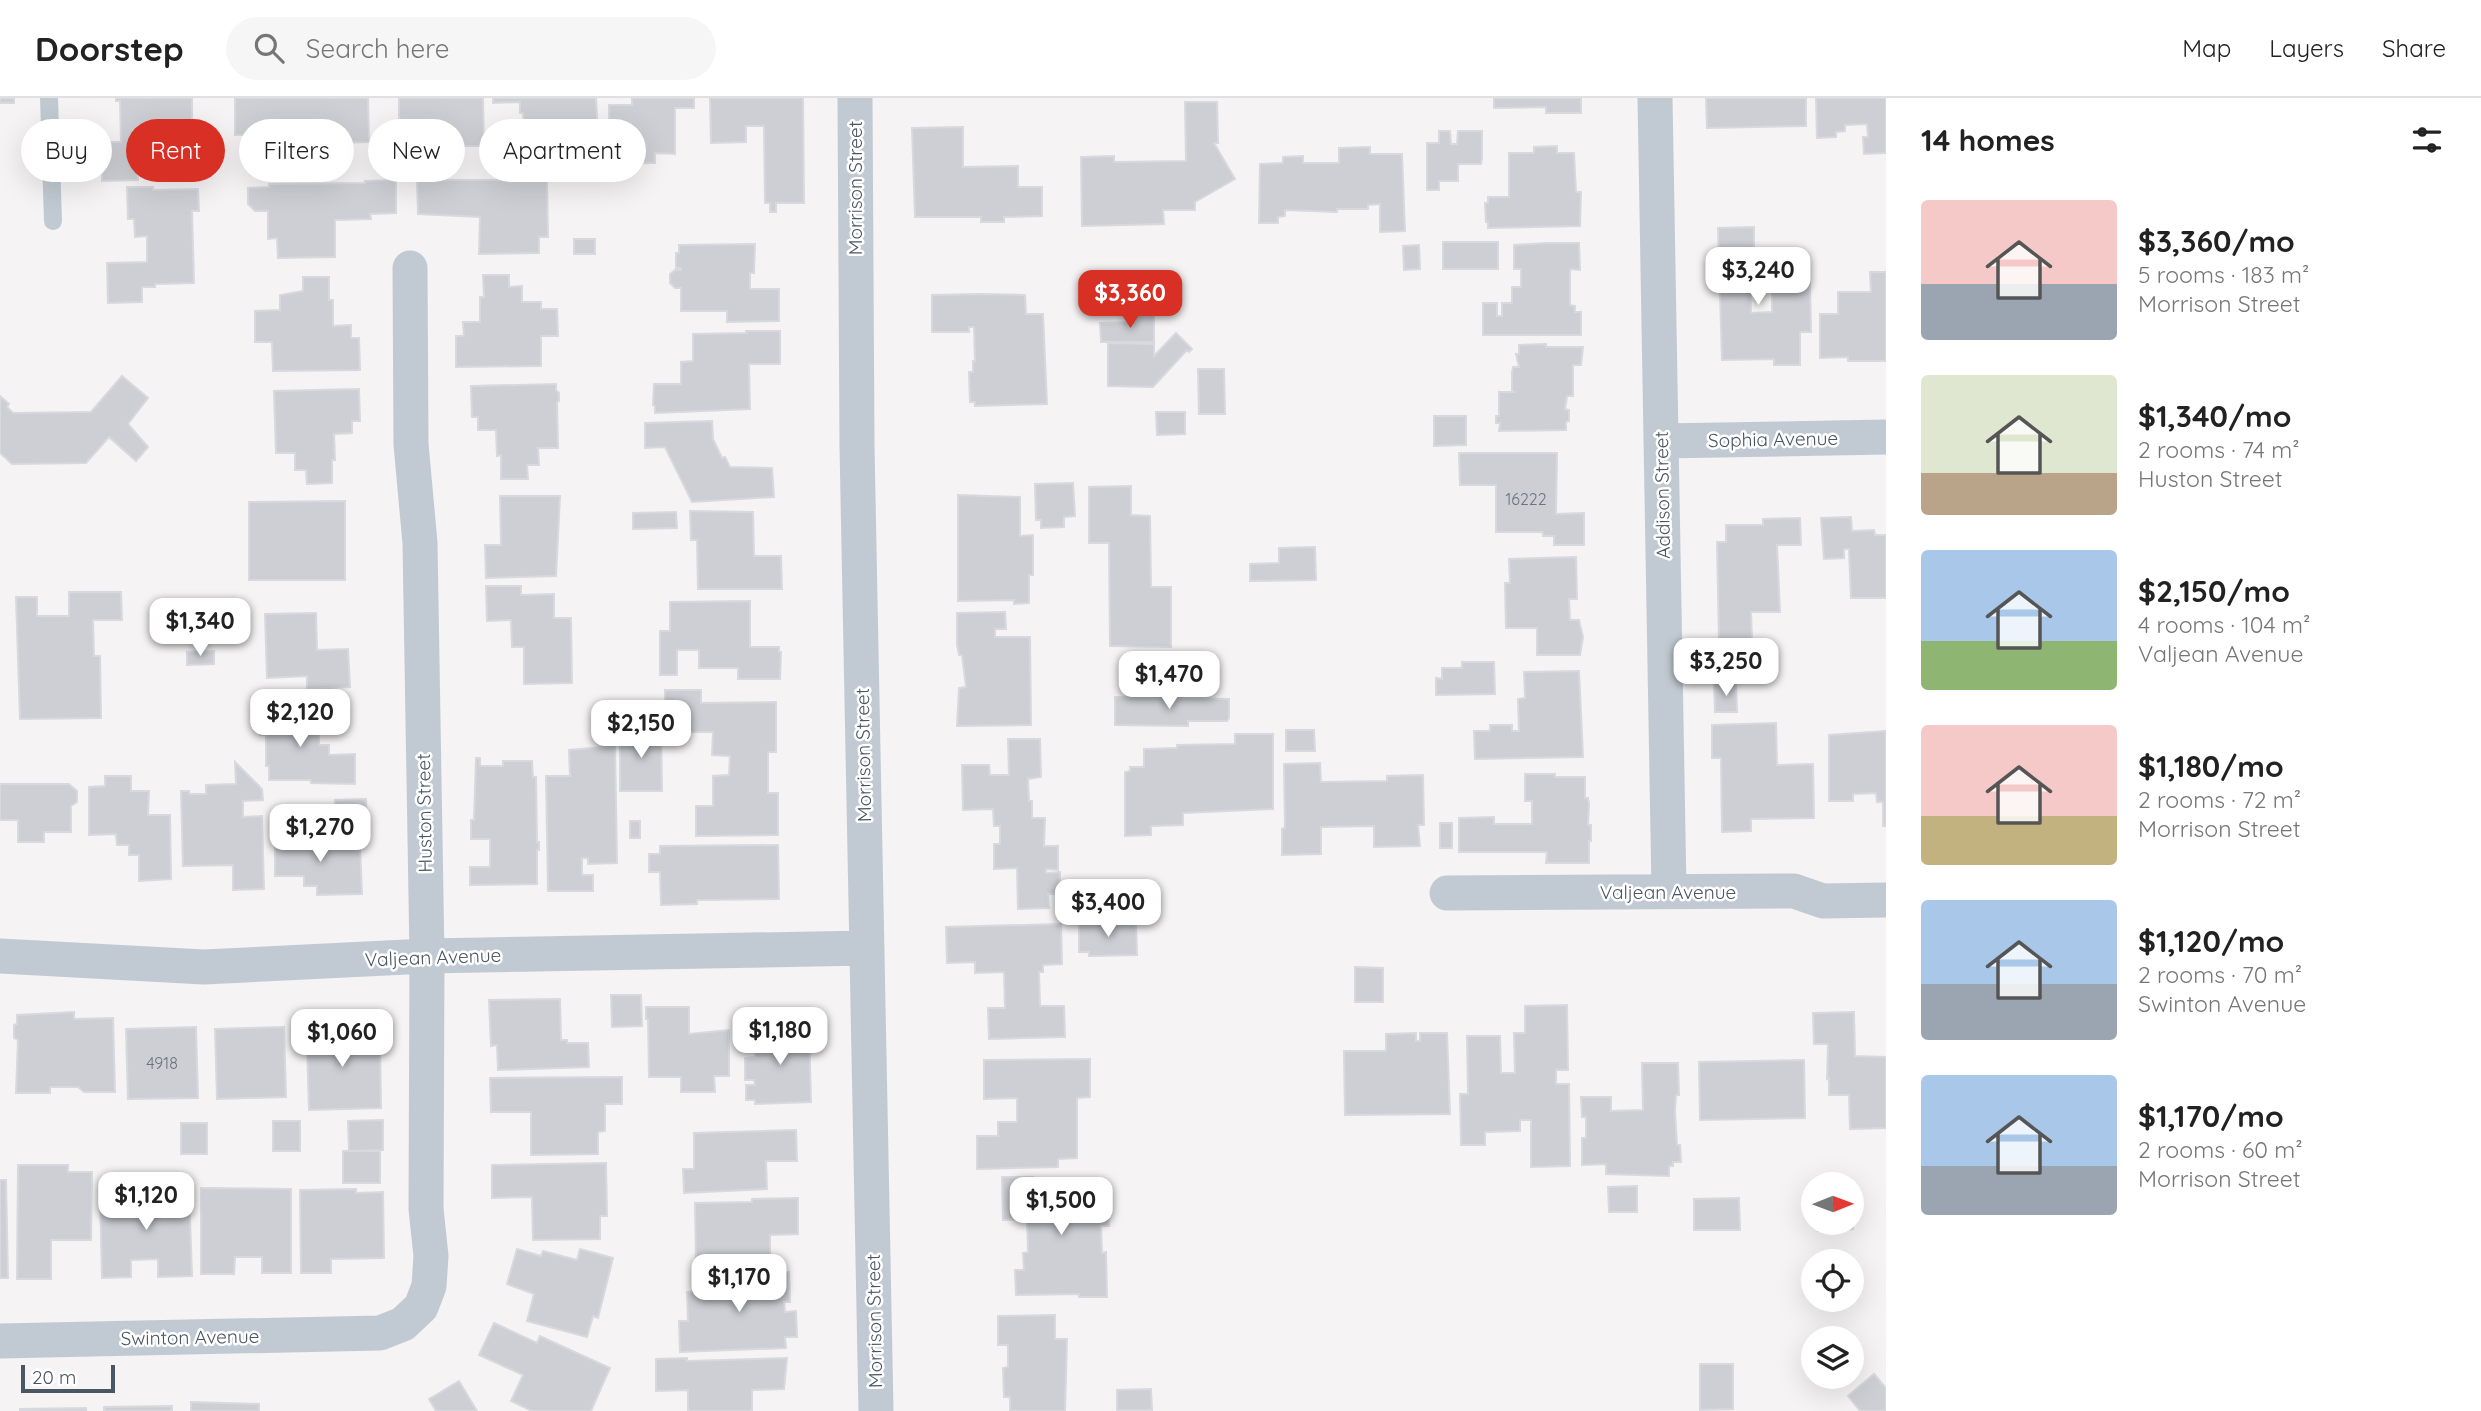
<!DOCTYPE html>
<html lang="en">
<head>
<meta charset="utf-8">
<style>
	:root { --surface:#fff; --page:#f6f6f6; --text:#222; --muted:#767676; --line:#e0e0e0; --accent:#d93025 }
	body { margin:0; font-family:Quicksand,sans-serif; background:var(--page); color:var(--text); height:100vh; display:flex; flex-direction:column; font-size:26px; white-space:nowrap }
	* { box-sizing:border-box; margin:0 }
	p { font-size:23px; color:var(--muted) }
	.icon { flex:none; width:38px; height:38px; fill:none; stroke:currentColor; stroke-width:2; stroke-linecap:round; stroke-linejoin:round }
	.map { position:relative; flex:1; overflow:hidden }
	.details { display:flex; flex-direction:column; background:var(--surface); width:595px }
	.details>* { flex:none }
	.banner { position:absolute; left:21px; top:21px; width:665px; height:63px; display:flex; gap:14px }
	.needle { width:46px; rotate:89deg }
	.tools { position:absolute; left:1801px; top:1074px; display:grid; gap:14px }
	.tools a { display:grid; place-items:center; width:63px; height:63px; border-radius:50%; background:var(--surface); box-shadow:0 7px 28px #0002; font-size:35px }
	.scale { position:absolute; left:21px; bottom:18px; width:94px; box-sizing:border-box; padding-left:7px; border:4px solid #4a5661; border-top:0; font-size:19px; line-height:24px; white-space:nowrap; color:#4a5661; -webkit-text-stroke:5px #fff; paint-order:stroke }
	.price { position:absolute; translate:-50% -60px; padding:0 16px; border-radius:14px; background:#fff; color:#222; font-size:23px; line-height:46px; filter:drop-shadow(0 2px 4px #0008) }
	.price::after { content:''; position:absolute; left:50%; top:42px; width:21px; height:16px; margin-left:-10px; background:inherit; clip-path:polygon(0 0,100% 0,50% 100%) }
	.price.on { background:var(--accent); color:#fff }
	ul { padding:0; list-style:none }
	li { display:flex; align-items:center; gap:21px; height:175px; padding:0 35px }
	li span { display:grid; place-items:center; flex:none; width:196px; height:140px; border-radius:7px; color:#555 }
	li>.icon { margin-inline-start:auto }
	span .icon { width:84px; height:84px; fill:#fffc; stroke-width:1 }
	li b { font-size:30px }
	h2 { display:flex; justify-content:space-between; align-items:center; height:84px; padding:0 35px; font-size:30px }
	.pill { padding:0 24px; border-radius:32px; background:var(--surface); box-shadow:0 7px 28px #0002; font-size:24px; line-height:63px }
	.pill.on { background:var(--accent); color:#fff }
	header { display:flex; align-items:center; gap:42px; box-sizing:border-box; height:98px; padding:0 35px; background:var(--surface); border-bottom:2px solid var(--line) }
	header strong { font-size:33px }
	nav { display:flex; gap:38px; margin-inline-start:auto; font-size:24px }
	.search { width:490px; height:63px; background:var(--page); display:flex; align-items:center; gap:18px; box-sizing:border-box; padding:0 24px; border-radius:38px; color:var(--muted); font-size:26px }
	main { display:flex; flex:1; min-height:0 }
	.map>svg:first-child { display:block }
</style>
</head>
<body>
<header>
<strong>Doorstep</strong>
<div class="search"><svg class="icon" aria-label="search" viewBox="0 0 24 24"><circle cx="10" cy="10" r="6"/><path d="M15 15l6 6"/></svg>Search here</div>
<nav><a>Map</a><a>Layers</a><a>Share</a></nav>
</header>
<main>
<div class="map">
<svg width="1886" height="1313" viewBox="0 0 1886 1313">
	<rect width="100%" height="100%" fill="#f5f3f3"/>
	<path fill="#cdcfd5" stroke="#d7d9de" stroke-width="2" d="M0,0H14V5H0Z
		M116,0H192V42L148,43V51L138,52V82L102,83V44H121L120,3H116Z
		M235,0H368L369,44L295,46V36L235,37Z
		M399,0H483L484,48H451V36L411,37V25H399Z
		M493,0H596L598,37L571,38V29L524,30L523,15H520V4L493,5Z
		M632,0H694V10H675V56L655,55V65L609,66V7H632Z
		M710,0H803L804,105H776V114H770V105H765L764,28H746V44L711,45Z
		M1494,0H1581V15H1546V9L1494,10Z
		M1706,0H1806V28L1707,30Z
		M1816,0H1886V55L1864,56L1863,39H1868L1867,26L1845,27V33L1836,34V39L1817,40Z
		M1185,4H1217L1218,45H1214L1235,81L1195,104V112H1163L1164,126L1082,128L1081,59L1114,58V64L1186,63Z
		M963,29V69L1018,68V89H1042V118L1004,119V124H981V119H915L912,30Z
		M1439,33H1450L1451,46H1457L1458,33H1482V61L1481,66H1458V83H1439V92H1427V45H1439Z
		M1557,48V55H1574L1576,94H1581L1580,128L1488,130V124H1486L1485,105H1488V99H1509V55H1534V49Z
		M1370,49V56H1402L1405,133L1380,134V106L1368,107V111H1337V114L1285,112V118L1278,119V125H1259L1260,66L1283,65V59L1303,58V65H1339V50Z
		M396,82V115L370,116L371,121L335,122V159L278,160L277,140L268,141V113H255L248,106V90L269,89V86L365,85V83Z
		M417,82H547L548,139H539V155L479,156L480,119L418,116Z
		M127,89H153V92L198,91L199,113H192L194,185L155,186V189H142V204L108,205L107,165L147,164V138L135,139L134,121H128Z
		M1754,129V180H1750L1751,215L1772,214V185H1777V183L1793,182V185H1810L1811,234H1800V267H1774V261L1722,262L1718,130Z
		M574,141H595V156H574Z
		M1443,144H1498V171H1443Z
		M1547,145H1579L1580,172L1570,171V207L1575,208V214H1581V237H1483V205H1497V218H1502V205H1512V189H1521V171H1514V147Z
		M755,146L754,175H750V191H779V223L727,224V213H681V190H675L670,185V176L675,172H681L680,170H676V155H679V147Z
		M1419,147L1420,171L1404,172L1403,148Z
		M1162 182a9 9 0 1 1 18 0a9 9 0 1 1-18 0Z
		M1870,174H1886V263H1848V259L1820,260V216H1838V194H1871Z
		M483,177H509V189L522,188V204H541V211H557L558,238H541V268L456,269V238H464L463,224H480V199H484Z
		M303,179H329V202H333V228L351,227V240H359L360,272L273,273L272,244H255V213L280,212V197L303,193Z
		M980,196L1025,197L1026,216H1043L1047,306L975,308V304H970L969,274H973V263H975L974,229H969V234H932V197Z
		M1154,214V244H1101L1100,225L1131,224L1134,215Z
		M746,233H780V266H749L750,311L655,315V308L653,307L654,286H681V264L693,263V236L746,235Z
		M1176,235L1192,251L1189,254L1187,252L1153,289L1108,288V245L1154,246V258Z
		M1546,246V249H1583L1581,267H1573V298H1567L1565,311L1569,312V323L1566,324V332L1499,333L1500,325H1496V318H1499V294H1514L1512,292V274L1513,269H1519L1516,256H1519V247Z
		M1198,271H1224L1225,316H1199Z
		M122,278L148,300L128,326L148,349L136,363L109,339L86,365L12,366L0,355V298L9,306L7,309L13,315L91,314Z
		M556,286V292L559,295V303L557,304L558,350H538L539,367H527L528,381H501V357L497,358L496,332H478V319H472L471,288Z
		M359,291L360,323H352V335L334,336L335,362H332V385L307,386L306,372H295V355H276L274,293Z
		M1156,314H1185V336L1157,337Z
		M1434,318H1466V347L1434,348Z
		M712,323L713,341L722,360L725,359L730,369L772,370L774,399L692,404L665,349L645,350V325Z
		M1459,355H1557L1556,416L1584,415V447H1554V438H1543V434H1496V387H1460Z
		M1073,385L1075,418L1064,419V429L1041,430V422H1036L1035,386Z
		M1131,388V417L1150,418L1151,489H1171V549L1110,548L1109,445H1089V389Z
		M958,397L1020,399V438L1033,437V477H1029V505L1014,506V502L958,503Z
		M500,398H560L556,478L486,480L485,447H501Z
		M345,403V482H249V404Z
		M690,413L753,414L754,458H781L782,491H698L697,442H691Z
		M676,414L677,430L633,431V415Z
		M1851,419L1852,433L1874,432L1875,437H1886V500H1851L1849,451H1844V460L1824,461L1821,420Z
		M1800,420L1801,447H1777L1780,514H1751L1752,542H1719L1717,444H1726V427H1763V421Z
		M1315,449L1316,482L1250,483V466L1279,465V450Z
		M1576,459L1577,501H1569L1570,522H1579L1583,539L1580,557H1537V530H1506L1505,485H1510L1509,461Z
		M486,488H521V497L554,496V520H571L572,585L524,586V549H512L511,522L487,523Z
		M69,494H121L122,522H93L94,558H100L101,620L20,621L16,499H37V518H69Z
		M750,503V549H779V554H781L780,581H738V570H699V552H677V577H660V533H670V504Z
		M213,511L214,542H177V512Z
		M1005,514L1006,531H995V539H1030L1031,627L957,628L959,590L966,589L962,557H959L957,547V515Z
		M316,515L317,552L348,551L350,589L307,591V578L267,580L265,516Z
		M214,553V566L187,567V554Z
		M1462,564H1494L1495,596L1436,597V580L1442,581V570H1462Z
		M1579,573L1583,659L1475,661L1474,633H1490V627H1512V633H1519L1518,601L1525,600L1524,574Z
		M1714,585H1736L1737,614H1715Z
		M665,592H701V605L776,604V654H768V695H778V737L696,738V708H713V678L729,677L730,658L712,657L713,634H665Z
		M1115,599L1229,601V620L1227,623H1188V628L1115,627Z
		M260,607H308V634H319V647H329V657L355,656V686L311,685V682H269V668H266V637H260Z
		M1776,625L1777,667L1813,666L1814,720L1751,721V733L1722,734L1721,660H1712V627Z
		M661,630L662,693H620V631Z
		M1286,632H1314L1315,653H1286Z
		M1886,633V728H1883V704H1877L1876,695L1853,696V703H1829V637Z
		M1235,636H1273V711L1183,715V727L1151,728V737L1125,738V674L1130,673V669H1144V651L1177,650V647L1235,646Z
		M1008,641H1040L1041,679L1028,681L1029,703H1032V720H1045L1044,748H1058V772L1046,771V775L1060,774V796H1048L1049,810L1018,811L1017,770L994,771V746H1000V728H994L993,711L963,712L962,667H989L990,677H1009Z
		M615,648L617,765L588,766V760H582V777H593V793H548L546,678H570L569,652Z
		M476,660H480V668H503V663H532L533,679H536L537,744H539V752H537V786L470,787V769H490V741H471V722H474Z
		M235,664L262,691L263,702L243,703V719L262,718L264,791L233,792V767L183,768L181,693H189V696H206V687L236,686Z
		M1320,665L1321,684L1387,683V678L1423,677L1424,727H1418L1420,748L1374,749V728L1321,729V756L1282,757V731L1285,730L1284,666Z
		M1525,676H1555V679H1585V700H1588L1589,706L1588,727H1591V743H1589V765H1546L1547,754H1459V720L1494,719V726H1532V703H1525Z
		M105,678H131V693H149L148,717H170L171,781L139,783V757H129V747H117L116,736L89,737V689L105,688Z
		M0,686H69L77,693V704L71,708V734H44V744H18V722H0Z
		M366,701L367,728L335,729V702Z
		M630,723H640V740H630Z
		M1440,725H1452V750H1440Z
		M335,739V748H360L362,796L317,797V788H304V778H275V740Z
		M778,747L779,801L697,802V806L661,807L660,774H649V756H660V748Z
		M1136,823L1137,857L1089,858V854H1079V825Z
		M1061,826L1062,866L1043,867V874H1039L1040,908H1064L1065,939L989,941L988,910H1005L1004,874L975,875V864L947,865L946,829Z
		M1355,869L1383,870V904H1355Z
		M611,897H641L642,928L612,929Z
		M560,901L561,942H567V945H588L589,969L498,972L497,947L491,948L489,902Z
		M1567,907L1568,972H1556V986H1569L1570,1068L1531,1069V1022H1520V1033L1485,1034V1047H1461L1460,996H1468L1467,938H1500L1501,975H1515L1514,935H1525V908Z
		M646,909H689V936L729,932V978H714L715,994H681V979H649L648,921H646Z
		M74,914V921L113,920L115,994H84L78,989H50V995H16L18,942L14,940V927L17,926V917Z
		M1854,914L1855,958L1886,959V1030L1850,1031L1849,997H1829V980L1827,981L1828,946H1814L1813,915Z
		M339,926L340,939L380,938L381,1010L309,1012L307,948H304V927Z
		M196,929L198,1000L128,1001L126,931Z
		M284,929L286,999L217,1001L215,931Z
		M755,930L809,931L811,1004L755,1006V1002H746V987H755L754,982H745V960L755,959Z
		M1416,935V943H1420V935H1447L1450,1016L1345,1017L1344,953H1386V936Z
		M1090,961V999L1077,1000V1060L1058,1061V1069L977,1071V1038H998V1024H1017V1000L984,1001V962Z
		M1804,962L1805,1020L1700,1022L1699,964Z
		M1642,965H1678L1679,997H1676L1675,1013L1677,1047H1680L1681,1064H1673V1068H1669V1078L1606,1076V1066L1582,1067V1040H1586V1019H1582L1581,999H1611V1013L1643,1012Z
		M622,979V1006H605V1033L598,1034V1056L531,1057V1014H491L490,980Z
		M383,1022V1052L349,1053L348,1023Z
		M273,1023H300V1053H273Z
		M181,1025H207V1056H181Z
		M796,1032L797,1063H766L767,1091L684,1095L683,1071H694V1035Z
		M343,1053H380V1085H343Z
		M606,1065L607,1118H600V1141L533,1142L532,1099L492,1100V1067Z
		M18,1067H68V1074H92L91,1142H51V1181H17Z
		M1002,1079H1033V1105H1052L1051,1085L1107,1084L1109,1128H1101L1102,1155L1106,1154L1107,1199H1079V1196L1016,1197L1015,1172H1024L1023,1155L1028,1154L1027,1121L1003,1122Z
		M0,1082H6L8,1180H0Z
		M1637,1088V1114H1609L1608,1089Z
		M201,1090L291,1091V1175H262V1159H235L234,1176H201Z
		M189,1091L192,1178L158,1179V1161L131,1162V1179L102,1180L100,1096H127V1092Z
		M356,1091V1095L383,1094L384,1160L331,1161V1175H301L300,1092Z
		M798,1100V1136L770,1137V1164L696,1165L695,1105L752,1104V1101Z
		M1739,1100L1740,1132H1694V1101Z
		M1852,1109L1853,1131L1818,1133V1125H1852Z
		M517,1151L541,1158L543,1153L577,1162L580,1151L613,1160L598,1220L593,1218L587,1239L527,1223L534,1196L507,1186Z
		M789,1174L790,1204H784L785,1214L796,1213L797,1239H785L786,1250L680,1254L679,1223H688L687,1194L706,1193V1177L743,1176V1179L752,1178V1175Z
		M1055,1217V1241H1067L1065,1313H1010V1299H1004L1003,1270L1008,1269V1247H998V1218Z
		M494,1225L537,1245L540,1238L610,1270L591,1313H532L511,1303L523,1277L479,1257Z
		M687,1260V1263L787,1260L784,1291L752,1292V1313H688V1292L656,1293V1261Z
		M1700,1266H1733V1311L1700,1312Z
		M1874,1276L1886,1290V1313H1860L1848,1298Z
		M459,1283L477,1313H436L429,1301Z
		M1151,1291L1152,1312H1117V1292Z
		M191,1304L259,1306V1313H191Z
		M172,1308V1313H104V1309Z
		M86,1310V1313H20V1311Z"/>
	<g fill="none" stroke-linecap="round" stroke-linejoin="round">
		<path stroke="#c1cad2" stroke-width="18" d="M49,0L53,123"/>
		<path stroke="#c1cad2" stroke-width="35" d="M855,0L857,348L876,1313
			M1655,0L1669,793
			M1661,343L1886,339
			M1447,795L1794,793L1823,803L1886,802
			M0,858L204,869L427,858L867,850
			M0,1243L380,1235L403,1226L421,1209L429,1188L431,1158L426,1111L427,858L420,445L411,346L410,170"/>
	</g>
	<g text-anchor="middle" stroke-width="5" stroke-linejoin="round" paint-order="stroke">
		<g font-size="16" fill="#6b747e">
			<text x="1526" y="407">16222</text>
			<text x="162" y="971">4918</text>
		</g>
		<g font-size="19" fill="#4a5661" stroke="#fff">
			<text transform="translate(855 90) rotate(-90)" y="7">Morrison Street</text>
			<text transform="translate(1773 341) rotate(-1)" y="7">Sophia Avenue</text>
			<text transform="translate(1662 397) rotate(-91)" y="7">Addison Street</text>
			<text transform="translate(863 657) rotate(-91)" y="7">Morrison Street</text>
			<text transform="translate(424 715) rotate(-91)" y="7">Huston Street</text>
			<text x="1668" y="801">Valjean Avenue</text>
			<text transform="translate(433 859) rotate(-2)" y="7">Valjean Avenue</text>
			<text transform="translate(874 1223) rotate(-91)" y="7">Morrison Street</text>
			<text transform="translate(190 1239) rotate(-1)" y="7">Swinton Avenue</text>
		</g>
	</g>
</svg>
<div class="tools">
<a><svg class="needle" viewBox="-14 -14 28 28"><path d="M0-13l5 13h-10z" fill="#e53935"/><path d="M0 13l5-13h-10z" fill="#767676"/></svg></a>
<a><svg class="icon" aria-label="locate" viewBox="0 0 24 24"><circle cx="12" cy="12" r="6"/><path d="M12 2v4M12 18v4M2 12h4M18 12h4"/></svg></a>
<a><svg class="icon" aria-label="layers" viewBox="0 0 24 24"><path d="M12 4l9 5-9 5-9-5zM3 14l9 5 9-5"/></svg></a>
</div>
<div class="scale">20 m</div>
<b class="price" style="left:1758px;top:209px">$3,240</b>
<b class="price on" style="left:1130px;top:232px">$3,360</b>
<b class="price" style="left:200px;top:560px">$1,340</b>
<b class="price" style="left:1726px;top:600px">$3,250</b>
<b class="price" style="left:1169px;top:613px">$1,470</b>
<b class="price" style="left:300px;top:651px">$2,120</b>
<b class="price" style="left:641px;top:662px">$2,150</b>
<b class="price" style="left:320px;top:766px">$1,270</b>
<b class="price" style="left:1108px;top:841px">$3,400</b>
<b class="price" style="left:780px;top:969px">$1,180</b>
<b class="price" style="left:342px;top:971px">$1,060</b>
<b class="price" style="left:146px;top:1134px">$1,120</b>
<b class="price" style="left:1061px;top:1139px">$1,500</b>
<b class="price" style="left:739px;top:1216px">$1,170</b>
<div class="banner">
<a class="pill">Buy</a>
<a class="pill on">Rent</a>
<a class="pill">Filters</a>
<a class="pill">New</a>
<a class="pill">Apartment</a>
</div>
</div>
<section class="details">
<h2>14 homes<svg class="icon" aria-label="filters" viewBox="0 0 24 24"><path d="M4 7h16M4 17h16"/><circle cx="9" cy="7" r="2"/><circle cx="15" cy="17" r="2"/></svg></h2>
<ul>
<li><span style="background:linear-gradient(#f6c9c9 60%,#9aa5b1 0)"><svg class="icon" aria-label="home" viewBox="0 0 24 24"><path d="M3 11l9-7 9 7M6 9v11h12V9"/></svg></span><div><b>$3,360/mo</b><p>5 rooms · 183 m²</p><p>Morrison Street</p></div></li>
<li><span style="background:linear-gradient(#dfe7d0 70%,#b9a48a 0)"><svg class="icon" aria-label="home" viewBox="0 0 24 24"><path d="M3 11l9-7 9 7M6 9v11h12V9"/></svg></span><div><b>$1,340/mo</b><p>2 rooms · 74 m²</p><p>Huston Street</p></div></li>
<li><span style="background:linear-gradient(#a9c7e8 65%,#8fb573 0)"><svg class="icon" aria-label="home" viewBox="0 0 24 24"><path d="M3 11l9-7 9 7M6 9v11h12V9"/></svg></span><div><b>$2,150/mo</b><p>4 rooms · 104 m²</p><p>Valjean Avenue</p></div></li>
<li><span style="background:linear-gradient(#f6c9c9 65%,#c2b280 0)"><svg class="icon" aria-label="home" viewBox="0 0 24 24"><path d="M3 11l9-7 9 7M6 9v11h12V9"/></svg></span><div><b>$1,180/mo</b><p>2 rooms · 72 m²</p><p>Morrison Street</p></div></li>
<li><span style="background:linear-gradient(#a9c7e8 60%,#9aa5b1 0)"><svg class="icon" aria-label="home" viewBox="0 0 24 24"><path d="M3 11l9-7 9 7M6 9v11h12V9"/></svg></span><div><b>$1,120/mo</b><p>2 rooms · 70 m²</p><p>Swinton Avenue</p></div></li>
<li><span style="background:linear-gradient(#a9c7e8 65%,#9aa5b1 0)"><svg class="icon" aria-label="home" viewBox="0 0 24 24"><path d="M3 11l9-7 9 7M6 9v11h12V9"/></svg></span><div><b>$1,170/mo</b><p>2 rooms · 60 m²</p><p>Morrison Street</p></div></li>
</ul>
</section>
</main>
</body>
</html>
